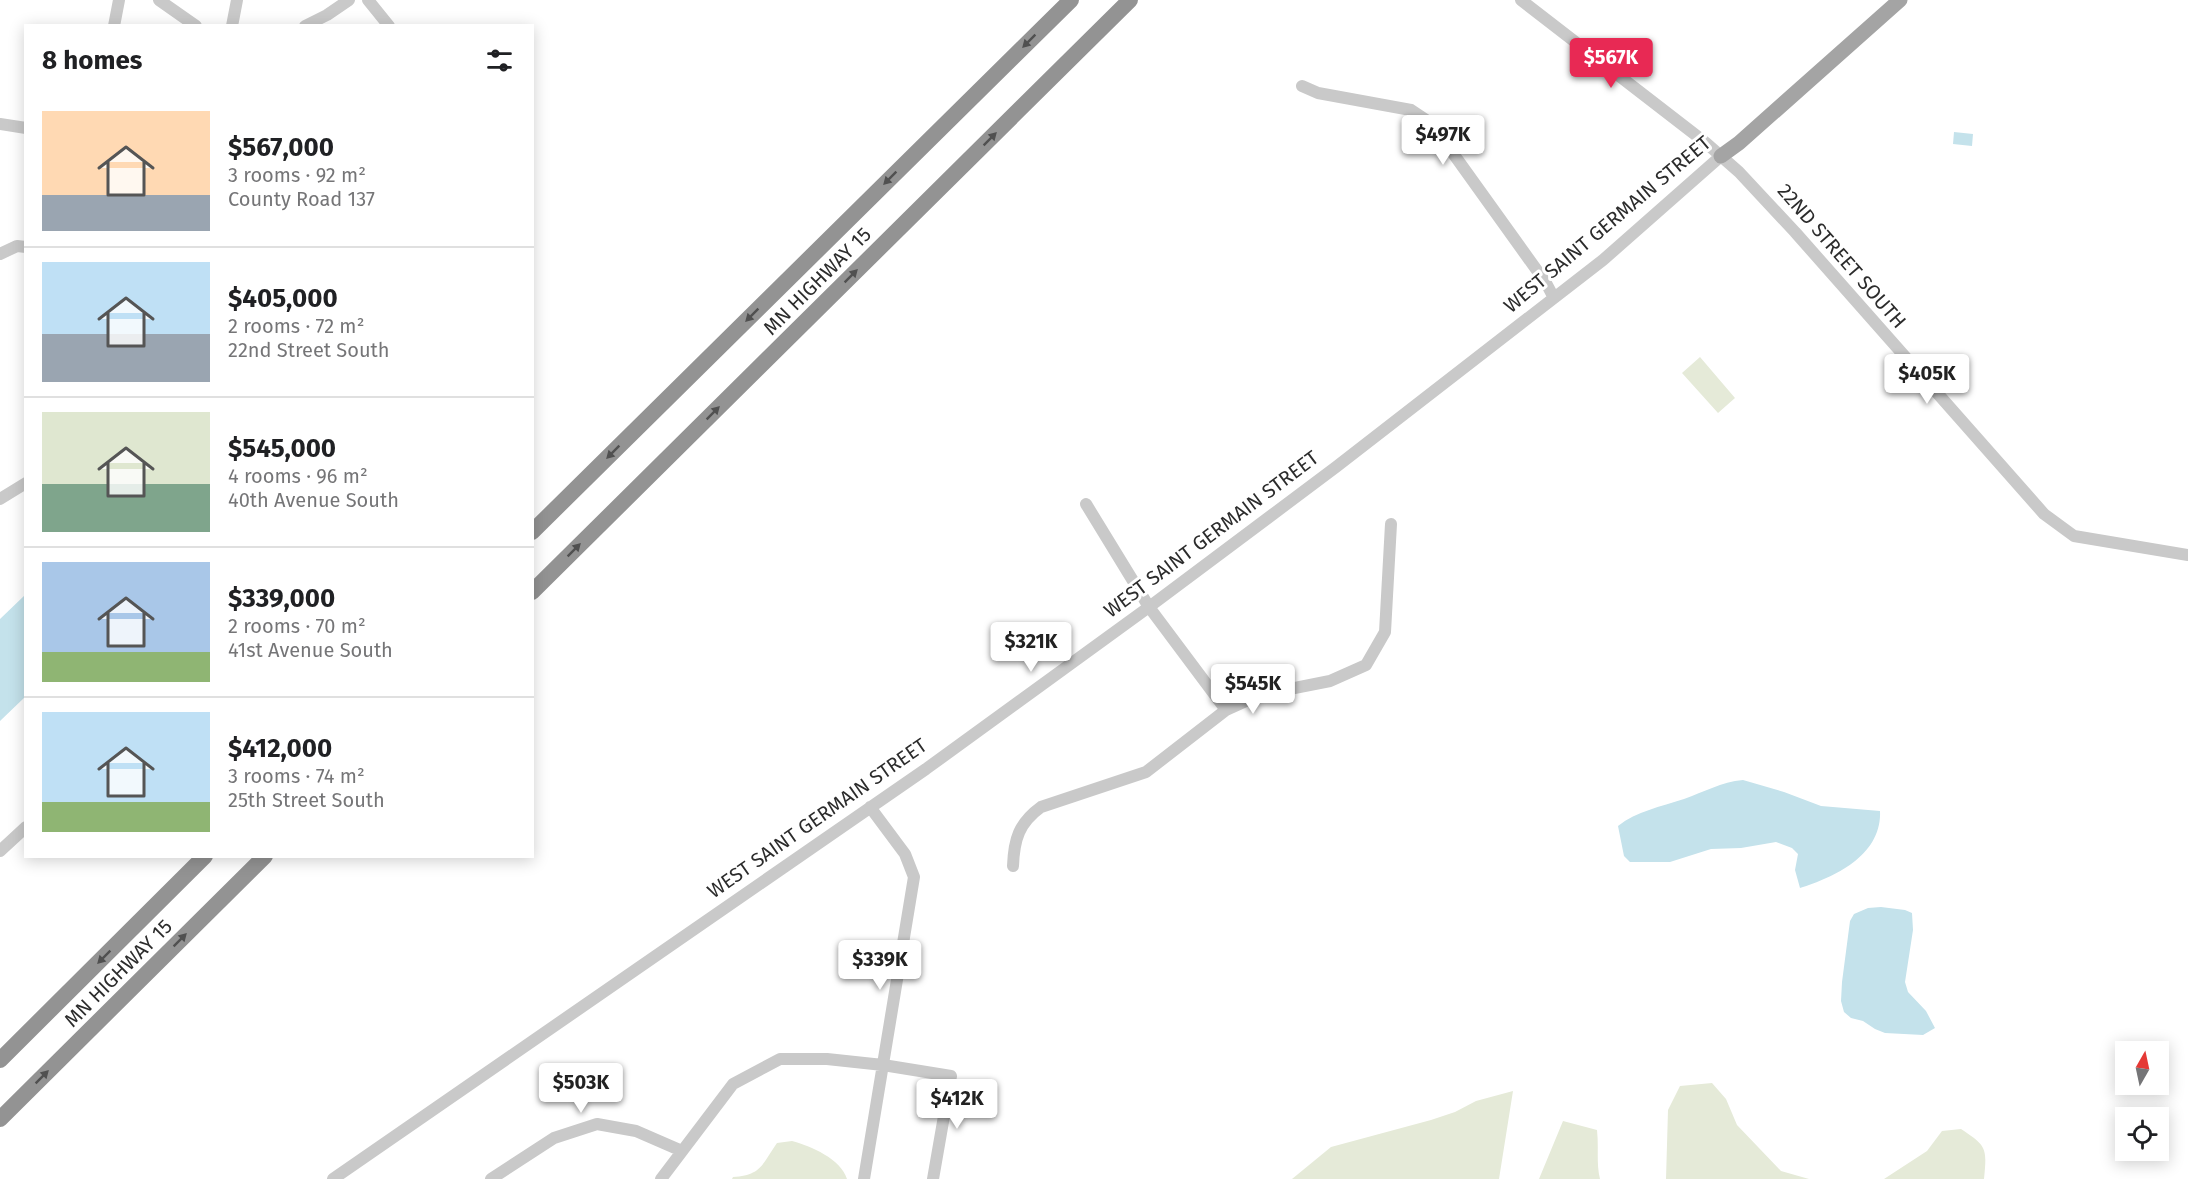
<!DOCTYPE html>
<html lang="en">
<head>
<meta charset="utf-8">
<style>
	:root { --surface:#fff; --page:#f6f6f6; --text:#202124; --muted:#757577; --line:#e0e0e0; --accent:#e82954 }
	body { margin:0; font-family:"Fira Sans",sans-serif; background:var(--page); color:var(--text); height:100vh; display:flex; flex-direction:column; font-size:22px; white-space:nowrap }
	* { box-sizing:border-box; margin:0 }
	p { font-size:20px; color:var(--muted) }
	.icon { flex:none; width:33px; height:33px; fill:none; stroke:currentColor; stroke-width:2; stroke-linecap:round; stroke-linejoin:round }
	.map { position:relative; flex:1; overflow:hidden }
	.side { position:absolute; left:24px; top:24px; width:510px; height:834px; display:flex; flex-direction:column; background:var(--surface); border-radius:0px; box-shadow:0 3px 15px #0003 }
	.side>* { flex:none }
	.needle { width:39px; rotate:9deg }
	.controls { position:absolute; left:2115px; top:1041px; display:grid; gap:12px }
	.controls a { display:grid; place-items:center; width:54px; height:54px; border-radius:0px; background:var(--surface); box-shadow:0 3px 15px #0003; font-size:30px }
	.price { position:absolute; translate:-50% -51px; padding:0 14px; border-radius:6px; background:#fff; color:#222; font-size:20px; line-height:39px; filter:drop-shadow(0 2px 3px #0008) }
	.price::after { content:''; position:absolute; left:50%; top:36px; width:18px; height:14px; margin-left:-9px; background:inherit; clip-path:polygon(0 0,100% 0,50% 100%) }
	.price.selected { background:var(--accent); color:#fff }
	ul { padding:0; list-style:none }
	li { display:flex; align-items:center; gap:18px; height:150px; padding:0 18px }
	li+li { border-top:2px solid var(--line) }
	li span { display:grid; place-items:center; flex:none; width:168px; height:120px; border-radius:0px; color:#555 }
	li>.icon { margin-inline-start:auto }
	span .icon { width:72px; height:72px; fill:#fffc; stroke-width:1 }
	li b { font-size:26px }
	h2 { display:flex; justify-content:space-between; align-items:center; height:72px; padding:0 18px; font-size:26px }
	.map>svg:first-child { display:block }
</style>
</head>
<body>
<div class="map">
<svg width="2188" height="1179" viewBox="0 0 2188 1179">
	<rect width="100%" height="100%" fill="#fff"/>
	<path fill="#e5ead8" d="M1700,357L1735,398L1718,413L1682,373Z
		M1712,1083L1726,1099L1737,1125L1781,1171L1809,1179H1666L1668,1110L1680,1086Z
		M1513,1091L1499,1179H1292L1331,1147L1431,1120L1455,1112L1476,1101Z
		M1563,1121L1597,1130C1599,1147 1596,1163 1600,1179H1539Z
		M1961,1129C1987,1146 1987,1148 1984,1179H1884L1927,1151L1942,1131Z
		M792,1141C811,1146 841,1159 847,1179H732L733,1177C762,1175 762,1164 777,1143Z"/>
	<path fill="#c4e2eb" d="M1954,132L1973,134L1972,146L1953,144Z
		M25,595V697L0,721V619Z
		M1743,780L1784,792L1821,806L1880,811C1882,855 1835,877 1800,888L1795,870L1798,854L1792,848L1776,842L1741,848L1711,849L1670,862H1630L1624,856L1618,826C1637,811 1660,807 1684,799C1704,792 1721,782 1743,780Z
		M1881,907L1905,910L1912,913L1913,930L1905,982L1908,992L1926,1011L1935,1028L1923,1035L1885,1033L1875,1029L1863,1021L1851,1018L1844,1012L1841,1001L1842,982L1850,921L1854,914L1868,908Z"/>
	<g fill="none" stroke-linecap="round" stroke-linejoin="round">
		<path stroke="#c9c9c9" stroke-width="12" d="M159,0L196,26
			M368,0L389,26
			M1521,0L1706,143L1739,172L1795,232L2044,514L2074,536L2188,555
			M114,26L119,0
			M232,26L237,0
			M305,26L327,15L349,0
			M1302,86L1318,93L1411,110L1432,124L1546,283L1554,298
			M0,124L26,128
			M0,254L17,246L26,247
			M0,499L26,483
			M1086,504L1149,607L1226,710
			M0,851L26,827
			M1013,866C1014,839 1019,823 1041,807L1146,772L1226,710L1259,695L1330,681L1366,665L1385,632L1391,524
			M333,1179L926,769L1149,607L1336,467L1603,260L1721,156
			M491,1179L554,1138L597,1124L636,1131L682,1151
			M661,1179L733,1084L780,1059H827L883,1065L951,1076L933,1179
			M864,1179L914,877L905,854L870,807"/>
		<path stroke="#a4a4a4" stroke-width="15" d="M1721,156L1739,143L1900,0"/>
		<path stroke="#939393" stroke-width="16" d="M532,532L1071,0
			M532,592L1130,0
			M0,1060L205,856
			M0,1119L265,856"/>
	</g>
	<defs><path id="oneway-solid" d="M-6-.8H1V-3.2L6.5 0L1 3.2V.8H-6Z" transform="scale(1.5)"/></defs>
	<g fill="#505050">
		<use href="#oneway-solid" transform="translate(1029 41) rotate(135)"/>
		<use href="#oneway-solid" transform="translate(990 139) rotate(-45)"/>
		<use href="#oneway-solid" transform="translate(890 178) rotate(135)"/>
		<use href="#oneway-solid" transform="translate(851 276) rotate(-45)"/>
		<use href="#oneway-solid" transform="translate(752 315) rotate(135)"/>
		<use href="#oneway-solid" transform="translate(713 413) rotate(-45)"/>
		<use href="#oneway-solid" transform="translate(613 452) rotate(135)"/>
		<use href="#oneway-solid" transform="translate(574 550) rotate(-45)"/>
		<use href="#oneway-solid" transform="translate(180 940) rotate(-45)"/>
		<use href="#oneway-solid" transform="translate(104 957) rotate(135)"/>
		<use href="#oneway-solid" transform="translate(42 1077) rotate(-45)"/>
	</g>
	<g text-anchor="middle" stroke-width="6" stroke-linejoin="round" paint-order="stroke">
		<g font-size="20" fill="#2c2c2c" stroke="#fff">
			<text transform="translate(1607 224) rotate(-40)" y="7">WEST SAINT GERMAIN STREET</text>
			<text transform="translate(1842 256) rotate(49)" y="7">22ND STREET SOUTH</text>
			<text transform="translate(817 281) rotate(-45)" y="7">MN HIGHWAY 15</text>
			<text transform="translate(1211 534) rotate(-37)" y="7">WEST SAINT GERMAIN STREET</text>
			<text transform="translate(817 818) rotate(-35)" y="7">WEST SAINT GERMAIN STREET</text>
			<text transform="translate(118 973) rotate(-45)" y="7">MN HIGHWAY 15</text>
		</g>
	</g>
</svg>
<div class="controls">
<a><svg class="needle" viewBox="-14 -14 28 28"><path d="M0-13l5 13h-10z" fill="#e53935"/><path d="M0 13l5-13h-10z" fill="#757577"/></svg></a>
<a><svg class="icon" aria-label="locate" viewBox="0 0 24 24"><circle cx="12" cy="12" r="6"/><path d="M12 2v4M12 18v4M2 12h4M18 12h4"/></svg></a>
</div>
<b class="price selected" style="left:1611px;top:89px">$567K</b>
<b class="price" style="left:1443px;top:166px">$497K</b>
<b class="price" style="left:1927px;top:405px">$405K</b>
<b class="price" style="left:1031px;top:673px">$321K</b>
<b class="price" style="left:1253px;top:715px">$545K</b>
<b class="price" style="left:880px;top:991px">$339K</b>
<b class="price" style="left:581px;top:1114px">$503K</b>
<b class="price" style="left:957px;top:1130px">$412K</b>
<section class="side">
<h2>8 homes<svg class="icon" aria-label="filters" viewBox="0 0 24 24"><path d="M4 7h16M4 17h16"/><circle cx="9" cy="7" r="2"/><circle cx="15" cy="17" r="2"/></svg></h2>
<ul>
<li><span style="background:linear-gradient(#ffd9b3 70%,#9aa5b1 0)"><svg class="icon" aria-label="home" viewBox="0 0 24 24"><path d="M3 11l9-7 9 7M6 9v11h12V9"/></svg></span><div><b>$567,000</b><p>3 rooms · 92 m²</p><p>County Road 137</p></div></li>
<li><span style="background:linear-gradient(#bfe0f5 60%,#9aa5b1 0)"><svg class="icon" aria-label="home" viewBox="0 0 24 24"><path d="M3 11l9-7 9 7M6 9v11h12V9"/></svg></span><div><b>$405,000</b><p>2 rooms · 72 m²</p><p>22nd Street South</p></div></li>
<li><span style="background:linear-gradient(#dfe7d0 60%,#7fa58c 0)"><svg class="icon" aria-label="home" viewBox="0 0 24 24"><path d="M3 11l9-7 9 7M6 9v11h12V9"/></svg></span><div><b>$545,000</b><p>4 rooms · 96 m²</p><p>40th Avenue South</p></div></li>
<li><span style="background:linear-gradient(#a9c7e8 75%,#8fb573 0)"><svg class="icon" aria-label="home" viewBox="0 0 24 24"><path d="M3 11l9-7 9 7M6 9v11h12V9"/></svg></span><div><b>$339,000</b><p>2 rooms · 70 m²</p><p>41st Avenue South</p></div></li>
<li><span style="background:linear-gradient(#bfe0f5 75%,#8fb573 0)"><svg class="icon" aria-label="home" viewBox="0 0 24 24"><path d="M3 11l9-7 9 7M6 9v11h12V9"/></svg></span><div><b>$412,000</b><p>3 rooms · 74 m²</p><p>25th Street South</p></div></li>
</ul>
</section>
</div>
</body>
</html>
